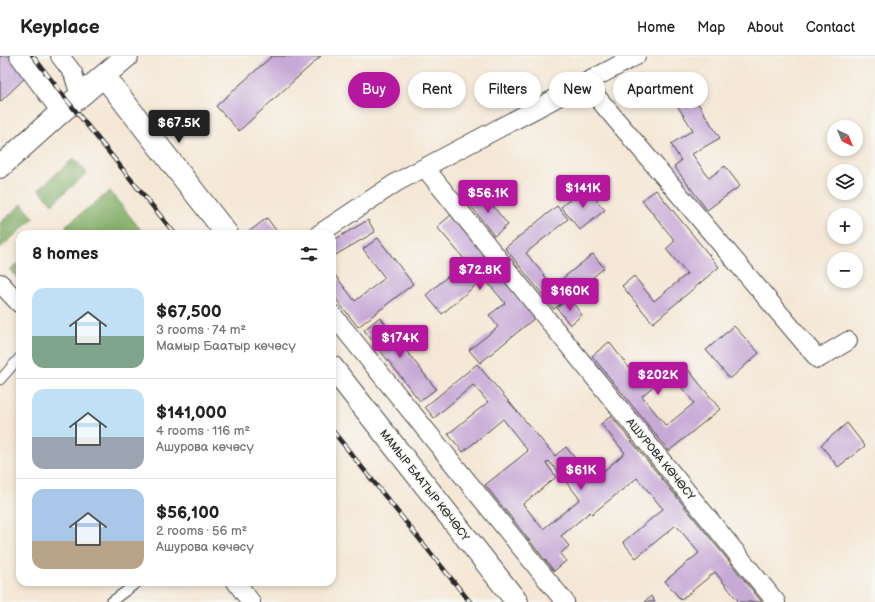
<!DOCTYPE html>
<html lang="en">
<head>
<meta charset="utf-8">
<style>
	:root { --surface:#fff; --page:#f6f6f6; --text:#222; --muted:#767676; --line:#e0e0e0; --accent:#b5179e }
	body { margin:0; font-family:"Balsamiq Sans",sans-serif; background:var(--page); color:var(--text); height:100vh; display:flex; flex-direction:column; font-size:15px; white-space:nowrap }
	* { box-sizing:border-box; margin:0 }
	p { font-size:13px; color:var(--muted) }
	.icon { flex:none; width:22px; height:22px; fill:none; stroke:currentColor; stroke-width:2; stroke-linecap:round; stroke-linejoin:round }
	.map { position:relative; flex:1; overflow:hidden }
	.drawer { position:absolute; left:16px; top:174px; width:320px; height:356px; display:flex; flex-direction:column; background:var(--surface); border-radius:12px; box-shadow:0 2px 6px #0003 }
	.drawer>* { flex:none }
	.hud { position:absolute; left:348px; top:16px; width:380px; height:36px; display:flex; gap:8px }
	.needle { width:26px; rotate:136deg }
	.controls { position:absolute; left:827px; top:64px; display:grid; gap:8px }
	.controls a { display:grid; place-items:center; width:36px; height:36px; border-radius:50%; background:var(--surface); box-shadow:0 2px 6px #0003; font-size:20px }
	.price { position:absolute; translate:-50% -34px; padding:0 9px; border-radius:4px; background:var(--accent); color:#fff; font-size:13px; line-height:26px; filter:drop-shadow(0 1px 2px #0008) }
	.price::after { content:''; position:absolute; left:50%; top:24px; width:12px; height:9px; margin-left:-6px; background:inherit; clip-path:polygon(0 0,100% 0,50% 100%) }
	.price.on { background:#222; color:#fff }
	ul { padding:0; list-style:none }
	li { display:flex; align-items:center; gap:12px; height:100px; padding:0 16px }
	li+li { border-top:1px solid var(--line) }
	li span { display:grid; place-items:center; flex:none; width:112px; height:80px; border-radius:12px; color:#555 }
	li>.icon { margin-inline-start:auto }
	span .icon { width:48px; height:48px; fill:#fffc; stroke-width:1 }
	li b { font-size:17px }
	h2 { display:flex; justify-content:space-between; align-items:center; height:48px; padding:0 16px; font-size:17px }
	.chip { padding:0 14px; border-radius:18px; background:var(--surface); box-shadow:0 2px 6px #0003; font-size:14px; line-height:36px }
	.chip.on { background:var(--accent); color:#fff }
	header { display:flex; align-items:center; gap:24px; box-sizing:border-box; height:56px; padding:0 20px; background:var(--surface); border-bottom:1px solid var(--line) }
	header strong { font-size:19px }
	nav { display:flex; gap:22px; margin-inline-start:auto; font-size:14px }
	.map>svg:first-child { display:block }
</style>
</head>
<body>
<header>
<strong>Keyplace</strong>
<nav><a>Home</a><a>Map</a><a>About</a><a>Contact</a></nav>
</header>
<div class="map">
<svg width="875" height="546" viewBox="0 0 875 546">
	<rect width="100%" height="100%" fill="#f6f6f2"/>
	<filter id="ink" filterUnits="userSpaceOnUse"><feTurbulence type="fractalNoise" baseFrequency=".025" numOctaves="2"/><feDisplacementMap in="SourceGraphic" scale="8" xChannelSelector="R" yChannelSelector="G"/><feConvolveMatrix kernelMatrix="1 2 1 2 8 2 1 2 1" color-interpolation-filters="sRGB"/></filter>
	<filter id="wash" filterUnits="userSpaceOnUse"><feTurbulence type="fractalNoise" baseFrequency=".012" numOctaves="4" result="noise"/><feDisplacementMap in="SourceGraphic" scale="16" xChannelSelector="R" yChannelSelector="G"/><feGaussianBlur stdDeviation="0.9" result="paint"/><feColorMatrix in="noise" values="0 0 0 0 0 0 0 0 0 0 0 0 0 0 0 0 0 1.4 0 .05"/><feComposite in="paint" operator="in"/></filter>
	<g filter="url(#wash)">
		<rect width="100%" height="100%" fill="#f5e7d5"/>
		<path fill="#7faa62" stroke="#556a46" d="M74,102L87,117L52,148L39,133Z
			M110,135L144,178H72L65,170Z
			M22,148L34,162L0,192V167Z
			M20,206V225L10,214Z"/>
		<g id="blocks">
			<path fill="#c7a9d6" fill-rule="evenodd" d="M0,0H11L29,18L0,46Z
				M272,0H321L239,75L216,50Z
				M692,38L720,82L692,98L709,122L725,110L740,130L707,154L674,110L681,105L671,88L693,74L676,48Z
				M585,131L605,154L580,174L561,151Z
				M656,134L719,211L653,267L622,230L634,220L654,245L687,218L666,193L675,185L642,144Z
				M482,136L508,169L494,180L469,147Z
				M557,150L568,163L526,197L553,230L593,198L604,212L554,253L505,192Z
				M451,159L536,261L480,307L469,294L498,271L489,259L505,247L484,222L442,258L426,239L466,205L437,171Z
				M267,162L278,177L277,178H248L247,177Z
				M368,164L375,176L332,201V185Z
				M378,182L413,228L358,271L332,238V215L355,245L385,222L363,193Z
				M569,242L582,259L570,269L557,252Z
				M380,261L436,333L420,345L364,274Z
				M734,270L759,297L730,323L706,294Z
				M609,286L635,319L652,306L664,321L642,340L666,370L694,347L669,316L682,306L720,353L669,395L592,300Z
				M477,308L555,400L566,391L593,424L625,397L601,368L611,360L762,546H739L715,516L681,544L665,525L699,497L676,469L636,502L623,486L663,453L637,422L592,458L590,456L561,480L569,490L560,498L566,505L554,515L485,429L528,395L503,363L463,396L448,378L488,346L473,329L434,362L425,351ZM549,405L580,443L543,473L523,448L556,421L546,407Z
				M847,367L865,390L838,411L821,389Z
				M651,540L655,546H644Z"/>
		</g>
	</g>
	<g filter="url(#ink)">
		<use href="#blocks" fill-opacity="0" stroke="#494744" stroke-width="1"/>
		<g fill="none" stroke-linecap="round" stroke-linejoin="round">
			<g stroke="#494744" stroke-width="11">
				<path id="service" d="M0,324L20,301
					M111,546L138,526"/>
			</g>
			<g stroke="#494744" stroke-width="20">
				<path id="minor" d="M19,0L61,56
					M60,0L73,17L80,40
					M585,27L818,303L848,285
					M425,112L776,546
					M319,178L397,126L636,0
					M0,227L20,248
					M332,258L565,546
					M236,526L251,546"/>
			</g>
			<g stroke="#494744" stroke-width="24">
				<path id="tertiary" d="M104,20L227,178
					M332,311L517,546"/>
			</g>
			<g stroke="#494744" stroke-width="24">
				<path id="trunk" d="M0,111L61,56L127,0"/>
			</g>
			<use href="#service" stroke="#fff" stroke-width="9"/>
			<use href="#minor" stroke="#fff" stroke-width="18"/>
			<use href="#tertiary" stroke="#fff" stroke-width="22"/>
			<use href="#trunk" stroke="#fff" stroke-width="22"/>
			<g stroke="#2b2b2b" stroke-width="4.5">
				<path id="rail" d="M33,0L70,48L175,178
					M332,374L470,546"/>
			</g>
			<use href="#rail" stroke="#f6f6f2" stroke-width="3" stroke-dasharray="9" stroke-linecap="butt"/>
		</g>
	</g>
	<g text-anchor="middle" stroke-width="3" stroke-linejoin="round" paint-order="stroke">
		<g font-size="11" fill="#2b2b2b" stroke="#f6f6f2">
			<text transform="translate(661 403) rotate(51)" y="4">АШУРОВА КӨЧӨСҮ</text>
			<text transform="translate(425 429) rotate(52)" y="4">МАМЫР БААТЫР КӨЧӨСҮ</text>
		</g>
	</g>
</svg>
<div class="controls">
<a><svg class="needle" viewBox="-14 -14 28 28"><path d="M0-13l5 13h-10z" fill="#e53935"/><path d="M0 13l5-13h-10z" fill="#767676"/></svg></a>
<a><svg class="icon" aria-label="layers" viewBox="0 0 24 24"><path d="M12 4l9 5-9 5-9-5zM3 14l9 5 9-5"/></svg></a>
<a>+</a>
<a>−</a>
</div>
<b class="price on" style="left:179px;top:88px">$67.5K</b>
<b class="price" style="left:583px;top:153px">$141K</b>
<b class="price" style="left:488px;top:158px">$56.1K</b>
<b class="price" style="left:480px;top:235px">$72.8K</b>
<b class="price" style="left:570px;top:256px">$160K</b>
<b class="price" style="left:400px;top:303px">$174K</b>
<b class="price" style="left:658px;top:340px">$202K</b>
<b class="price" style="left:581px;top:435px">$61K</b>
<div class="hud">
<a class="chip on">Buy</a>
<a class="chip">Rent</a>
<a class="chip">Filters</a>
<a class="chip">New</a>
<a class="chip">Apartment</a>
</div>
<section class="drawer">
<h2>8 homes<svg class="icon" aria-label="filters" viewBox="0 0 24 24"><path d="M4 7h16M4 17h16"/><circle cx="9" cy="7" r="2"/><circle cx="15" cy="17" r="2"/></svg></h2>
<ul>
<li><span style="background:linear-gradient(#bfe0f5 60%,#7fa58c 0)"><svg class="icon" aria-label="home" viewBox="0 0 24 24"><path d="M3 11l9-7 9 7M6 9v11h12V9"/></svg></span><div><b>$67,500</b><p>3 rooms · 74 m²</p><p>Мамыр Баатыр көчөсү</p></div></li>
<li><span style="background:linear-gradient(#bfe0f5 60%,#9aa5b1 0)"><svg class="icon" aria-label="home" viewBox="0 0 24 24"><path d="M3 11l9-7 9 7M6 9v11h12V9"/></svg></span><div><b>$141,000</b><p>4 rooms · 116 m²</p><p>Ашурова көчөсү</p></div></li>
<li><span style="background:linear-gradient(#a9c7e8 65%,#b9a48a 0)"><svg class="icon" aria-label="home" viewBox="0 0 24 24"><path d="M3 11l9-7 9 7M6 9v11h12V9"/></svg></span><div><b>$56,100</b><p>2 rooms · 56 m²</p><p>Ашурова көчөсү</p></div></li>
</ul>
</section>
</div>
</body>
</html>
